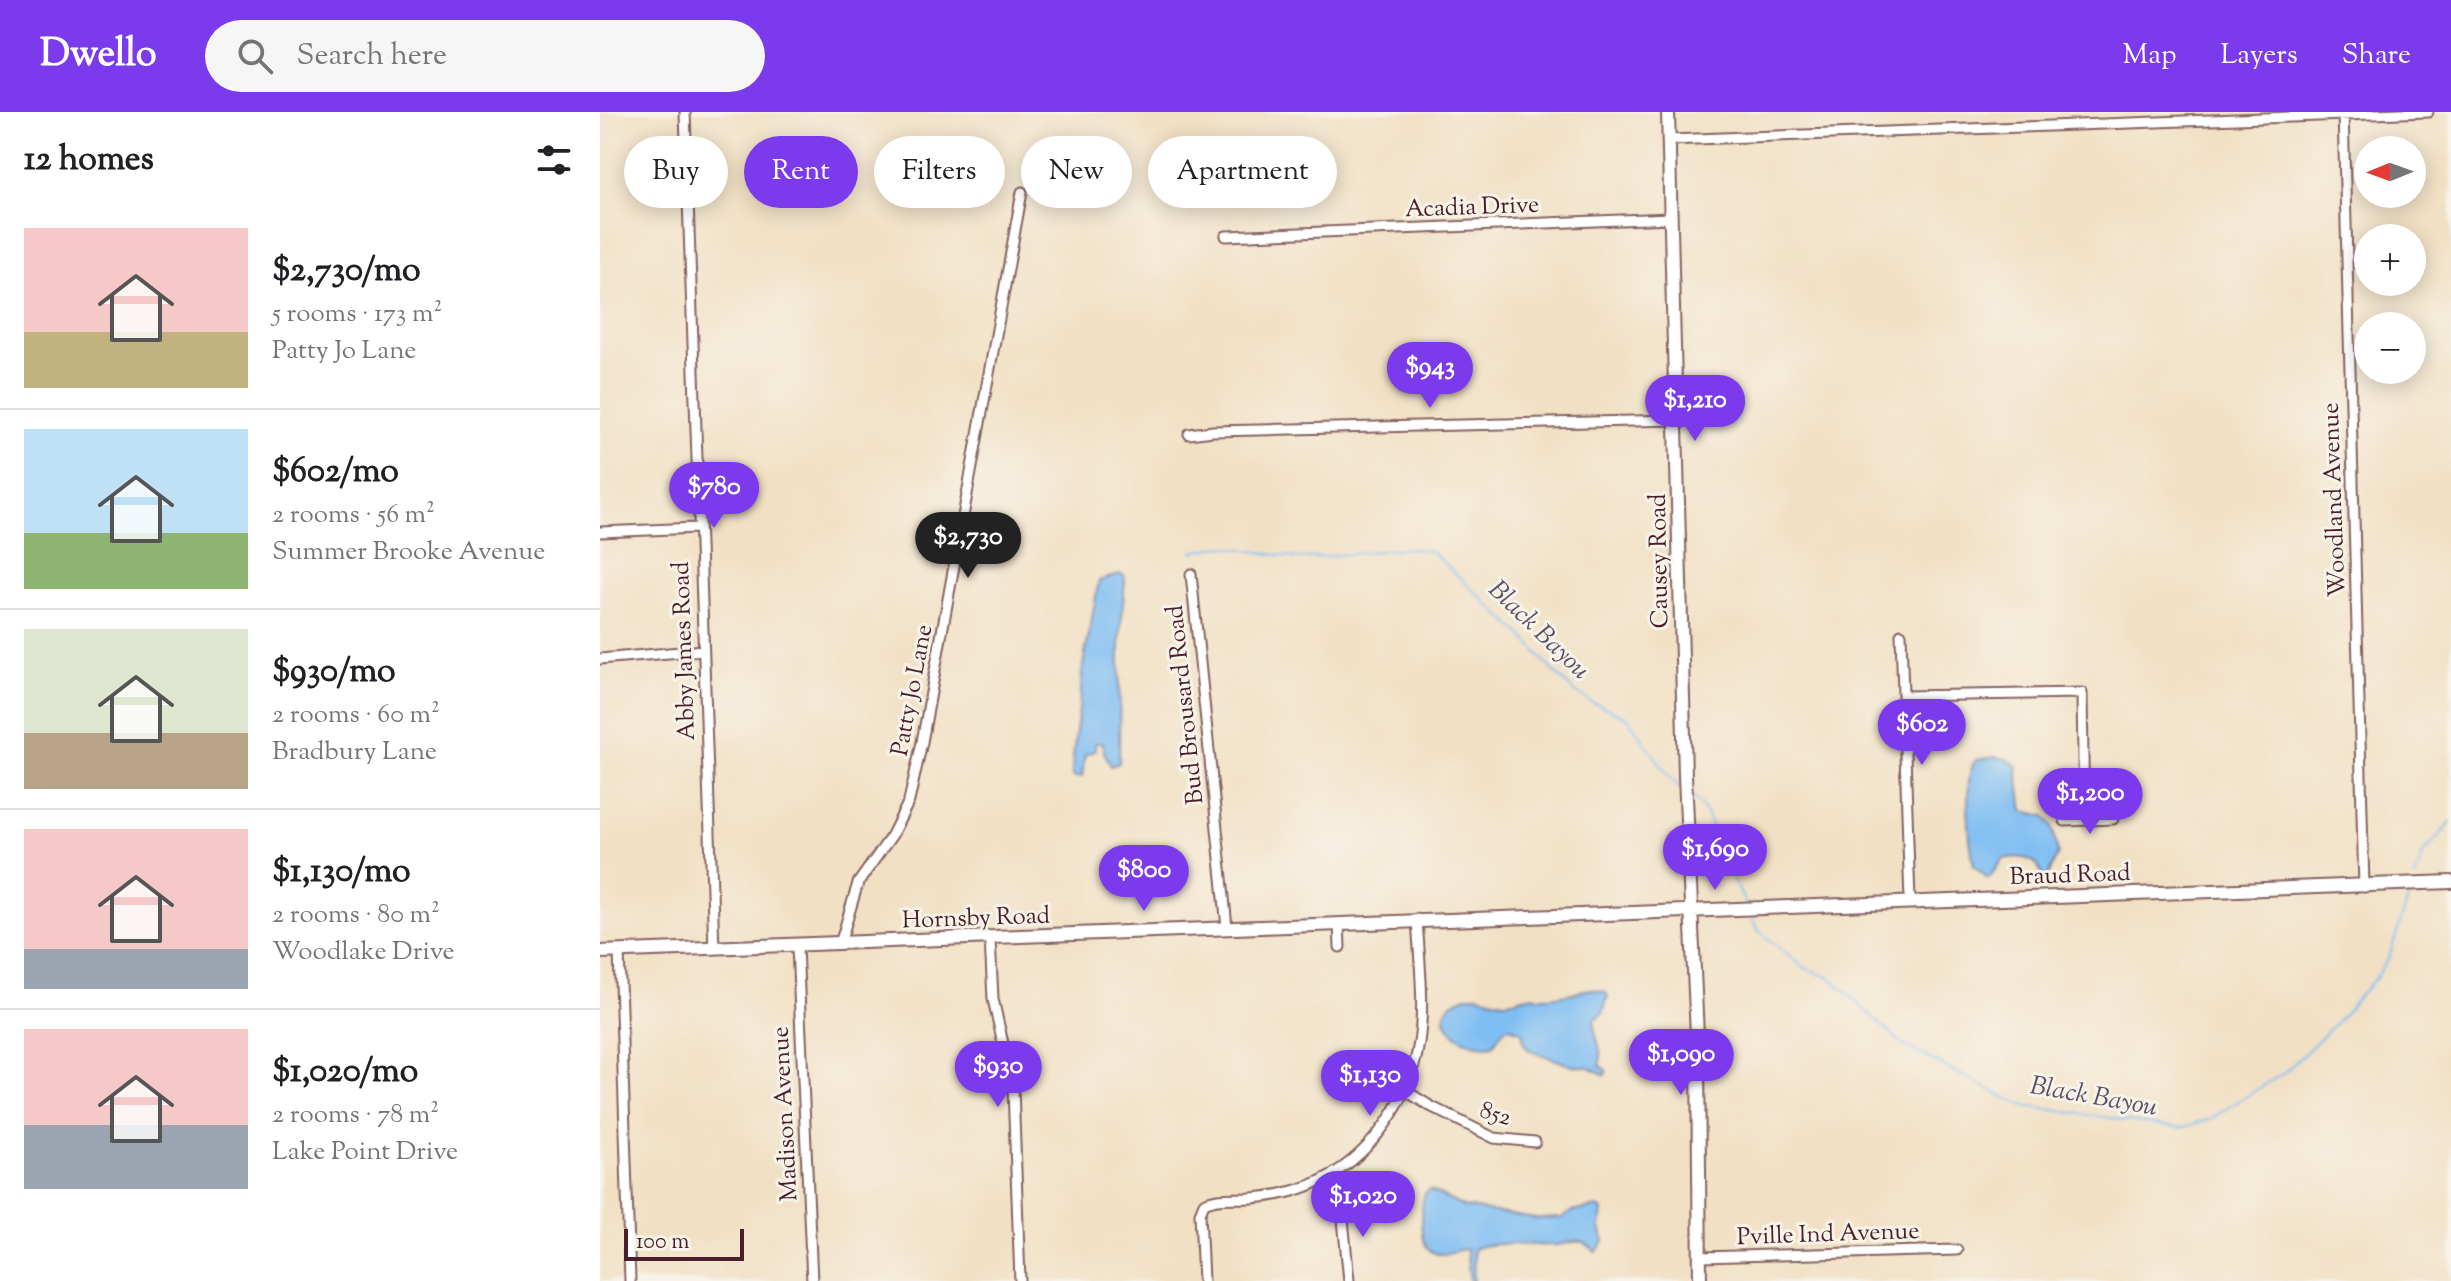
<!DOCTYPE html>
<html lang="en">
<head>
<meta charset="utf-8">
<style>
	:root { --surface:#fff; --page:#f6f6f6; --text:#202124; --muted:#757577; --line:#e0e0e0; --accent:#7c3aed }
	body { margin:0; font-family:"Sorts Mill Goudy",serif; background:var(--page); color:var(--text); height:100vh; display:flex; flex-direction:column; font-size:30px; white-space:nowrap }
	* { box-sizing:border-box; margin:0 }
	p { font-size:26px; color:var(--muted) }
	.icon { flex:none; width:44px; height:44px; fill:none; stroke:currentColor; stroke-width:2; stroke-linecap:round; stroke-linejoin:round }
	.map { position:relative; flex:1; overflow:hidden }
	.details { display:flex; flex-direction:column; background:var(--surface); width:600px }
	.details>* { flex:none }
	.banner { position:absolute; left:24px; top:24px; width:760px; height:72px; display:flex; gap:16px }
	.needle { width:52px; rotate:269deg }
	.controls { position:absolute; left:1754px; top:24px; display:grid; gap:16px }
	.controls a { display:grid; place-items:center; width:72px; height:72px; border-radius:50%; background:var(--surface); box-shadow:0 4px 20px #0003; font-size:40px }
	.scale { position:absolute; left:24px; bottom:20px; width:120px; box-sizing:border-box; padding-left:8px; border:4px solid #4a1f2b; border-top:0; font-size:22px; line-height:28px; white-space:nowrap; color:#4a1f2b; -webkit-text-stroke:6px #f7f3e8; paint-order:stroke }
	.price { position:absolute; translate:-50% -68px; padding:0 18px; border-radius:28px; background:var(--accent); color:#fff; font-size:26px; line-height:52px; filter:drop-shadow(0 2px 4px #0008) }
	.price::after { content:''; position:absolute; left:50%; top:48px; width:24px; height:18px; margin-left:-12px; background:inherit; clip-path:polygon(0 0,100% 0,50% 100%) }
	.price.selected { background:#222; color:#fff }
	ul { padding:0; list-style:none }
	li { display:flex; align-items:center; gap:24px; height:200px; padding:0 24px }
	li+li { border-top:2px solid var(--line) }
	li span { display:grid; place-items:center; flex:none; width:224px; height:160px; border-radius:0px; color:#555 }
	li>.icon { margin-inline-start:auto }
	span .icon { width:96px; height:96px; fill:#fffc; stroke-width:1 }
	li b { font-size:34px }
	h2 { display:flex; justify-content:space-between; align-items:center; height:96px; padding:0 24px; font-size:34px }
	.chip { padding:0 28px; border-radius:36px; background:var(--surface); box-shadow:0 4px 20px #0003; font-size:28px; line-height:72px }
	.chip.selected { background:var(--accent); color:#fff }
	header { display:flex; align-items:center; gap:48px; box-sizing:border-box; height:112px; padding:0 40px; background:var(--accent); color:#fff }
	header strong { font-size:38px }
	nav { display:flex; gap:44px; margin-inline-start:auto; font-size:28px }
	.search { width:560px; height:72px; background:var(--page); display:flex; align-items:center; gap:20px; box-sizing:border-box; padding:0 28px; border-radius:44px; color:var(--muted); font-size:30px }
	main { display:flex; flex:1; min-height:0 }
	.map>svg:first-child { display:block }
</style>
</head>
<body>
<header>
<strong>Dwello</strong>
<div class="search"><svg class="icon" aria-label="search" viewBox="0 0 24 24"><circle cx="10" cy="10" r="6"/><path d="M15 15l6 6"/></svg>Search here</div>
<nav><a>Map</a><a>Layers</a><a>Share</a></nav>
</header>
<main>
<section class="details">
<h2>12 homes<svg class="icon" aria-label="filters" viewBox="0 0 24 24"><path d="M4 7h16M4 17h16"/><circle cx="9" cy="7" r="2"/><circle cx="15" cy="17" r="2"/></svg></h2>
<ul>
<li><span style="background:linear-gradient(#f6c9c9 65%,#c2b280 0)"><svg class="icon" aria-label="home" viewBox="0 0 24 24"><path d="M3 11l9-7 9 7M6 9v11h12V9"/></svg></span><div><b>$2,730/mo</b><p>5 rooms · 173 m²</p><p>Patty Jo Lane</p></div></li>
<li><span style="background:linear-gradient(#bfe0f5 65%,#8fb573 0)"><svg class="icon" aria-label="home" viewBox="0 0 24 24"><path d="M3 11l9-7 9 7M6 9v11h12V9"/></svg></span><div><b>$602/mo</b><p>2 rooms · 56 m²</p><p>Summer Brooke Avenue</p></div></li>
<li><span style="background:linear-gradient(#dfe7d0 65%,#b9a48a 0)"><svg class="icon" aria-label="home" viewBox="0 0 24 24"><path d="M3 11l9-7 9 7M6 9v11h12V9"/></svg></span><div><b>$930/mo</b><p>2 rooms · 60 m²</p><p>Bradbury Lane</p></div></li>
<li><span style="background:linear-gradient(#f6c9c9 75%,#9aa5b1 0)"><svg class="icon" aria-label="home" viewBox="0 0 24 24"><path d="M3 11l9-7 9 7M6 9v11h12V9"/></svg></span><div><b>$1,130/mo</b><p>2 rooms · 80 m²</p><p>Woodlake Drive</p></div></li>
<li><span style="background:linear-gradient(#f6c9c9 60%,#9aa5b1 0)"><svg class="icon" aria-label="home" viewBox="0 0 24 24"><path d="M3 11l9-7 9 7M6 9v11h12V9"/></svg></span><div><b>$1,020/mo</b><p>2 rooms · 78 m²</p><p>Lake Point Drive</p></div></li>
</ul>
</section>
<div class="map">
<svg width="1851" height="1169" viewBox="0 0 1851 1169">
	<rect width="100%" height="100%" fill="#f7f3e8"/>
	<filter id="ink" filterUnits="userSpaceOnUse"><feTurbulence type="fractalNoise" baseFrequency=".0125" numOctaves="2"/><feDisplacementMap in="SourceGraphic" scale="16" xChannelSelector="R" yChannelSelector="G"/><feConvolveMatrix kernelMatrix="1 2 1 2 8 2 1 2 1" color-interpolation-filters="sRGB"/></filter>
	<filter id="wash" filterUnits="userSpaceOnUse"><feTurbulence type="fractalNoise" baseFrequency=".006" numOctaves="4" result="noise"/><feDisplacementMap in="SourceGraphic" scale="32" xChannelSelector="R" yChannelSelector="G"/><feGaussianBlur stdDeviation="1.8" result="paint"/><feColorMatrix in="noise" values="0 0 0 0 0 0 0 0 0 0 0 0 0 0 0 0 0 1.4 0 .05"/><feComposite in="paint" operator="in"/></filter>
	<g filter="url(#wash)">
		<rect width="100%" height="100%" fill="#f2e0c4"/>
		<path fill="#7fbef3" stroke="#646e8f" stroke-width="2" d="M519,462L524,463L525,468L520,528L519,651L511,654L504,640L503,631H495V639L485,642L482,665H474L472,662C473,627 482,592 482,559L499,469Z
			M1394,645L1407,647L1417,654L1423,699L1445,704L1452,713L1458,742L1447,766L1443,765C1438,745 1420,743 1403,747L1389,766H1386L1384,762L1374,754C1370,732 1362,665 1376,648Z
			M990,877L1005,880L1008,884L1003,901L994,908C993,923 1004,939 1000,953L1007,958L1005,963L990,955L970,953L929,938L924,932L922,920L910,915L904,917L893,933C858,939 820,898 867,884C880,880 892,888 904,889C912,889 921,885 929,884C940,882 930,884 941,885C957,886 975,880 990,877Z
			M830,1078L863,1095L935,1107L962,1106L971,1100L998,1095L1002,1098L1000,1116L1004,1130L996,1140C991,1137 988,1130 981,1130C973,1128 964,1133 956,1133C927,1135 900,1127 873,1137L874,1169H870L866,1137C856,1137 843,1145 835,1141C816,1135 821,1095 825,1081Z"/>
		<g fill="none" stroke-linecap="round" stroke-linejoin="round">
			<path stroke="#7fbef3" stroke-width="2" d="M593,440L622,434L703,447L804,436L831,439L928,529L948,554L974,579L991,590L1027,605L1071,667L1081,676
				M1090,682C1110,697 1113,724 1122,746C1129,762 1139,777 1146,793
				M1815,766L1823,742L1851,710
				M1150,802L1158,818L1203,855L1231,866L1303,933L1408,987L1425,994L1581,1016L1610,1007L1684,961L1734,913L1776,865L1789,845L1812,776"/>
		</g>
	</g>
	<g filter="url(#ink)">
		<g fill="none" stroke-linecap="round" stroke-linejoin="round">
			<g stroke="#856361" stroke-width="13">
				<path id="minor" d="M85,0C95,279 104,558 114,837
					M1743,0L1764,775
					M1069,28L1828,0
					M626,124L1071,106
					M589,322L613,319L1076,308
					M0,420L97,416
					M591,462L627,815
					M1301,522L1310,789
					M0,547L103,538
					M1303,584L1482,581L1484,708
					M1465,709L1513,707
					M739,811L740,835
					M390,826L393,887L413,976L420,1169
					M240,832L258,771L292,723L309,689L322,630L422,80
					M197,834L212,1169
					M19,839L30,1169
					M806,979L830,994L894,1026L935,1030
					M727,1067L743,1107L749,1169
					M1101,1145L1357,1138
					M603,1169L600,1101L604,1091C618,1084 636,1087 652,1086C668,1085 684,1082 700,1077C731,1067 757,1048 778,1022C834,952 822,890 817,807"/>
			</g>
			<g stroke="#856361" stroke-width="16">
				<path id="tertiary" d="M1068,0L1085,664L1098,945L1100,1169
					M0,840L1851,770"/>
			</g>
			<use href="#minor" stroke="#fff" stroke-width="9"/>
			<use href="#tertiary" stroke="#fff" stroke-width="12"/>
		</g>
	</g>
	<g text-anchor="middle" stroke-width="6" stroke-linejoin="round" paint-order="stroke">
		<g font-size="24" fill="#4a1f2b" stroke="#f7f3e8">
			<text transform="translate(872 94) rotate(-2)" y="8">Acadia Drive</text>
			<text transform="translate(1733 388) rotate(-92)" y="8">Woodland Avenue</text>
			<text transform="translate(1058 449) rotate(-91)" y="8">Causey Road</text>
			<text transform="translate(83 539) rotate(-92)" y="8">Abby James Road</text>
			<text transform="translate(311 578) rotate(-79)" y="8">Patty Jo Lane</text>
			<text transform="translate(584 593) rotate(-96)" y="8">Bud Brousard Road</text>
			<text transform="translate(1470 762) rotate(-2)" y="8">Braud Road</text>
			<text transform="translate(376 805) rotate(-2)" y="8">Hornsby Road</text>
			<text transform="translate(896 1001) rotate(18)" y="8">852</text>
			<text transform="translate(184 1002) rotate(-93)" y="8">Madison Avenue</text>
			<text transform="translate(1228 1121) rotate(-2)" y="8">Pville Ind Avenue</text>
		</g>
		<g font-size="26" font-style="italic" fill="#5a4f67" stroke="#f7f3e8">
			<text transform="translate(940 517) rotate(44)" y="9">Black Bayou</text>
			<text transform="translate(1494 983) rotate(10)" y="9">Black Bayou</text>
		</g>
	</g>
</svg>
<div class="controls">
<a><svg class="needle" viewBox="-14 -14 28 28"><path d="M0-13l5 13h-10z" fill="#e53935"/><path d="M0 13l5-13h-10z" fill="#757577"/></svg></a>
<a>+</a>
<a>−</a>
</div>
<div class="scale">100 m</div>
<b class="price" style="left:830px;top:298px">$943</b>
<b class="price" style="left:1095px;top:331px">$1,210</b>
<b class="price" style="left:114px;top:418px">$780</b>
<b class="price selected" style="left:368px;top:468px">$2,730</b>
<b class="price" style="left:1322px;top:655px">$602</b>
<b class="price" style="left:1490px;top:724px">$1,200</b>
<b class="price" style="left:1115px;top:780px">$1,690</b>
<b class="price" style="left:544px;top:801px">$800</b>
<b class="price" style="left:1081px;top:985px">$1,090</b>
<b class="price" style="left:398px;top:997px">$930</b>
<b class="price" style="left:770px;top:1006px">$1,130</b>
<b class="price" style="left:763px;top:1127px">$1,020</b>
<div class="banner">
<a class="chip">Buy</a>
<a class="chip selected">Rent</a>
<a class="chip">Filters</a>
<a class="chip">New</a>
<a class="chip">Apartment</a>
</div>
</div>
</main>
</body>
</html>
